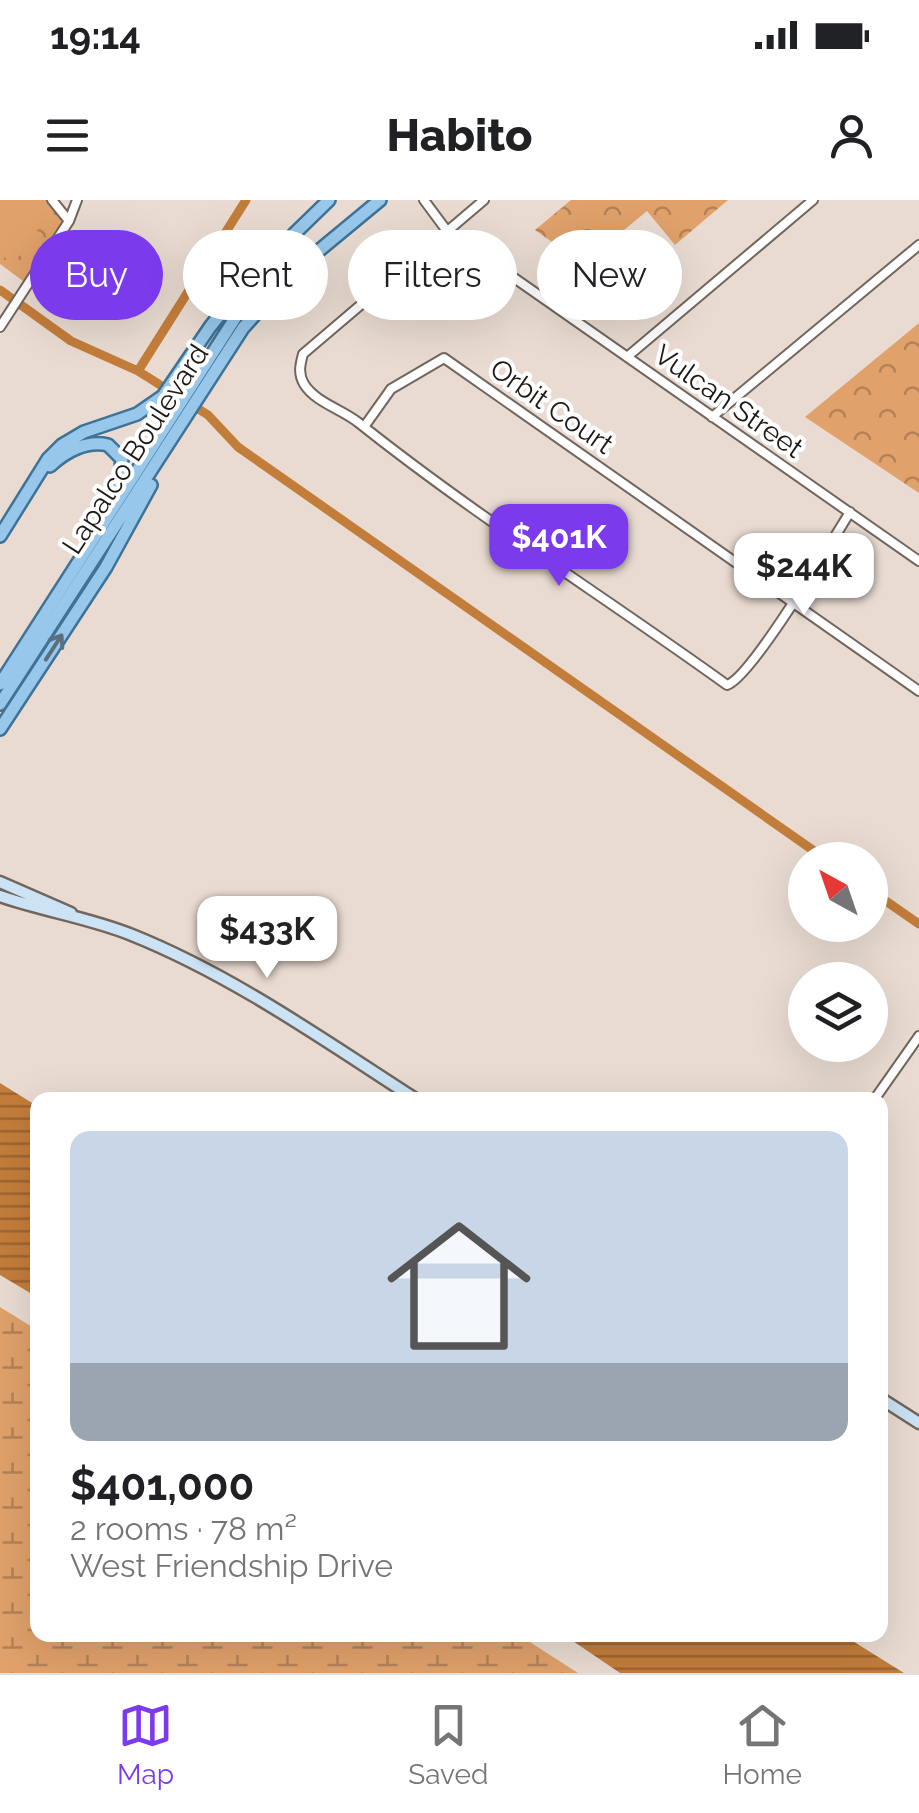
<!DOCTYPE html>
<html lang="en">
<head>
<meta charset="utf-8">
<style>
	:root { --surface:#fff; --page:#f2f2f2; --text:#202124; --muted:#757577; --line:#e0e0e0; --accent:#7c3aed }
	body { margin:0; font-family:Raleway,sans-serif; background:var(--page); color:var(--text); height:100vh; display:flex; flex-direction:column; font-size:38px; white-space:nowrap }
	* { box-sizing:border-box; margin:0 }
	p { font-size:32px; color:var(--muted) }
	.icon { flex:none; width:55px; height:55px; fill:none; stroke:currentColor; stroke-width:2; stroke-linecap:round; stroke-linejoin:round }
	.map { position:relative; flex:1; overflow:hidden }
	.sheet { position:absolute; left:30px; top:892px; width:858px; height:550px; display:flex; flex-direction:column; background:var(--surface); border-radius:20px; box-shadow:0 10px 40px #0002 }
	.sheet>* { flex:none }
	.guide { position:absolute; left:30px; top:30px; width:860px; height:90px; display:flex; gap:20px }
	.needle { width:65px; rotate:320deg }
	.controls { position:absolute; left:788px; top:642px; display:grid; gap:20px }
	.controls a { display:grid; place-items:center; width:100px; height:100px; border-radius:50%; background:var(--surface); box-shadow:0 10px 40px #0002; font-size:50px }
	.price { position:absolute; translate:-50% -85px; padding:0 22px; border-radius:20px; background:#fff; color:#222; font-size:32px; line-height:65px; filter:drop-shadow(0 2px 5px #0008) }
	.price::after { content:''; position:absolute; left:50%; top:60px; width:30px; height:22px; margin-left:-15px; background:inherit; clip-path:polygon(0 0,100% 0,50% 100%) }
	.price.selected { background:var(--accent); color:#fff }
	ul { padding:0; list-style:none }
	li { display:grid; align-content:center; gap:20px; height:530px; padding:0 40px }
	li+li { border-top:2px solid var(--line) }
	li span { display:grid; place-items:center; height:310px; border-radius:20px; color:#555 }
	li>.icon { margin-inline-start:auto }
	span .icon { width:180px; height:180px; fill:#fffc; stroke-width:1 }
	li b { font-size:42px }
	.chip { padding:0 35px; border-radius:45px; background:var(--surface); box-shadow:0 10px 40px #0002; font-size:35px; line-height:90px }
	.chip.selected { background:var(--accent); color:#fff }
	.status { display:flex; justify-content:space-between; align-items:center; height:70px; padding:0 50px; background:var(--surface); direction:ltr }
	.status svg { height:28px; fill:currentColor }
	header { display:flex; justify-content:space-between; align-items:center; height:130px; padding:0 40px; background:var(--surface); font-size:45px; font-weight:800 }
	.tabs { display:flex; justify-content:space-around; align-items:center; height:140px; border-top:2px solid var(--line); background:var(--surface); font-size:28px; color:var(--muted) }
	.tabs a { display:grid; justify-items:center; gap:5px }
	.tabs .selected { color:var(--accent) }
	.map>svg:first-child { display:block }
</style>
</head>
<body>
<div class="status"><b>19:14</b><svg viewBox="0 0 49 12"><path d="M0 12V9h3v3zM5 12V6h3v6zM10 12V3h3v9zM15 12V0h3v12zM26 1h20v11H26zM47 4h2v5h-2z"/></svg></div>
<header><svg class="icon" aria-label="menu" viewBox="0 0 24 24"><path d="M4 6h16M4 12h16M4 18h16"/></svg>Habito<svg class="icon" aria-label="person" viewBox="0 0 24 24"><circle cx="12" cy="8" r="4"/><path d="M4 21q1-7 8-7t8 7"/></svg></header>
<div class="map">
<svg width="919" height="1473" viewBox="0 0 919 1473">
	<defs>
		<pattern id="wetland-marsh" width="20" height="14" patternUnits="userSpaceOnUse" patternTransform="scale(2.5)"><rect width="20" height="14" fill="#e0a16a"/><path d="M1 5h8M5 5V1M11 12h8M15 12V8" fill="none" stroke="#b58256"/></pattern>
		<pattern id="park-crowns" width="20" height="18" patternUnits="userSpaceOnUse" patternTransform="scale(2.5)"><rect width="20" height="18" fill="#e0a16a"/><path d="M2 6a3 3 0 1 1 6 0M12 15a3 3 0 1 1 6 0" fill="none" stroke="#b58256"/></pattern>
		<pattern id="water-rules" width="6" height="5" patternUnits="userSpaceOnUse" patternTransform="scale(2.5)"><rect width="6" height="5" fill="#c37d3b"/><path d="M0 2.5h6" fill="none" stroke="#9e6530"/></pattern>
	</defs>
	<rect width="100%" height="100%" fill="#e9dbd1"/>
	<path fill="url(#wetland-marsh)" d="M0,1107L37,1130L38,1435H519L578,1473H0Z"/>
	<path fill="url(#park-crowns)" d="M0,0H52L69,21L23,81L0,64Z
		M571,0H728L675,45L647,11L583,64L535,30Z
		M919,123V293L805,217Z"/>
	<path fill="#e0a16a" d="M0,0H37L50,13L17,59L9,60L0,55Z"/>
	<path fill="url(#water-rules)" d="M0,883L37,906V1097L0,1075Z
		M564,1435H843L904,1473H620Z"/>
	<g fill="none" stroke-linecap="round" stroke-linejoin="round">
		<path stroke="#c37d3b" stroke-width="9" d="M0,90L71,141L138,171L208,215L238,247L827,660
			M138,171L246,0
			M870,690L919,724"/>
		<g stroke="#71665d" stroke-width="12">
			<path id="street" d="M52,0L69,21
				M424,0L447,31L919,361
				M484,0L303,154C300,165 298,174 304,184C316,203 342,209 359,223C477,317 605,397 727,485C751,478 832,341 850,312
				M0,127L69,21L77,0
				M627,157L813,0
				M712,217L919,45
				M364,227L391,189L444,158L919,491
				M874,900L919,836"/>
		</g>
		<g stroke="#71665d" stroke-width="15">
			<path id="secondary" d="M0,682L71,713
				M0,696C43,711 90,718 132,735C234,776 325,841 417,900
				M880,1198L919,1223"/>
		</g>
		<g stroke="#3e7296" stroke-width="16">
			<path id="primary" d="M50,266C66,251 87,240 108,245L122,259L118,290
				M0,336L48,259L62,245L84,232L137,214L163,196L210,127L277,42
				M0,484L268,67L294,34L329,0
				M0,504L243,128L293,72L380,0
				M0,529L106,367L151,285"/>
		</g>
		<use href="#street" stroke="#fff" stroke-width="8"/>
		<use href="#secondary" stroke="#cbe3f4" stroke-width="10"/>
		<use href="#primary" stroke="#97c7ea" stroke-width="11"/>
	</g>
	<defs><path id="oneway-shaft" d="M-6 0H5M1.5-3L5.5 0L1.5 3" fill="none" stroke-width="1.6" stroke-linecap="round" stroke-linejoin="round" transform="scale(2.5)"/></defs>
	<use stroke="#5a707f" href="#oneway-shaft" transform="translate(54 447) rotate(-57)"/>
	<g text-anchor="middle" stroke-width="8" stroke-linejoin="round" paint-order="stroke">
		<g font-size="28" fill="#1c1814" stroke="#fff">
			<text transform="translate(729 201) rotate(35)" y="10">Vulcan Street</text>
			<text transform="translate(552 206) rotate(35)" y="10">Orbit Court</text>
			<text transform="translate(135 249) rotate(-57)" y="10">Lapalco Boulevard</text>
		</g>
	</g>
</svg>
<div class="controls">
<a><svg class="needle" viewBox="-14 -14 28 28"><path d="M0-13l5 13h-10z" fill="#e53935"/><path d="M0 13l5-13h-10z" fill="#757577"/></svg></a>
<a><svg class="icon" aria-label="layers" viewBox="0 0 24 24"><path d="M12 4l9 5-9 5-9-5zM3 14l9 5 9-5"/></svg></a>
</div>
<b class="price selected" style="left:559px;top:389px">$401K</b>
<b class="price" style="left:804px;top:418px">$244K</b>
<b class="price" style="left:267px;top:781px">$433K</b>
<div class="guide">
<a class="chip selected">Buy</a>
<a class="chip">Rent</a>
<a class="chip">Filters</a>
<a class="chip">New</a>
</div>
<section class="sheet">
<ul>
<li><span style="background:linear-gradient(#c9d6e8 75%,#9aa5b1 0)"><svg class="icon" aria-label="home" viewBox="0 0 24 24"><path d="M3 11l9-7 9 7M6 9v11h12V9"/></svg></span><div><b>$401,000</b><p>2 rooms · 78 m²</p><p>West Friendship Drive</p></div></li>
</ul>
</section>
</div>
<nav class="tabs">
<a class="selected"><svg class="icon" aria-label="map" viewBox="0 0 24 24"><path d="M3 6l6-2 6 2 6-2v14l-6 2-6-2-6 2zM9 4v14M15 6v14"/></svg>Map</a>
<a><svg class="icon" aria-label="saved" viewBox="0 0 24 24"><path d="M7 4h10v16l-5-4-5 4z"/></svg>Saved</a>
<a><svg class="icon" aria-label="home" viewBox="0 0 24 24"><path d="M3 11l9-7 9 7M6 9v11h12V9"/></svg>Home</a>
</nav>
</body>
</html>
